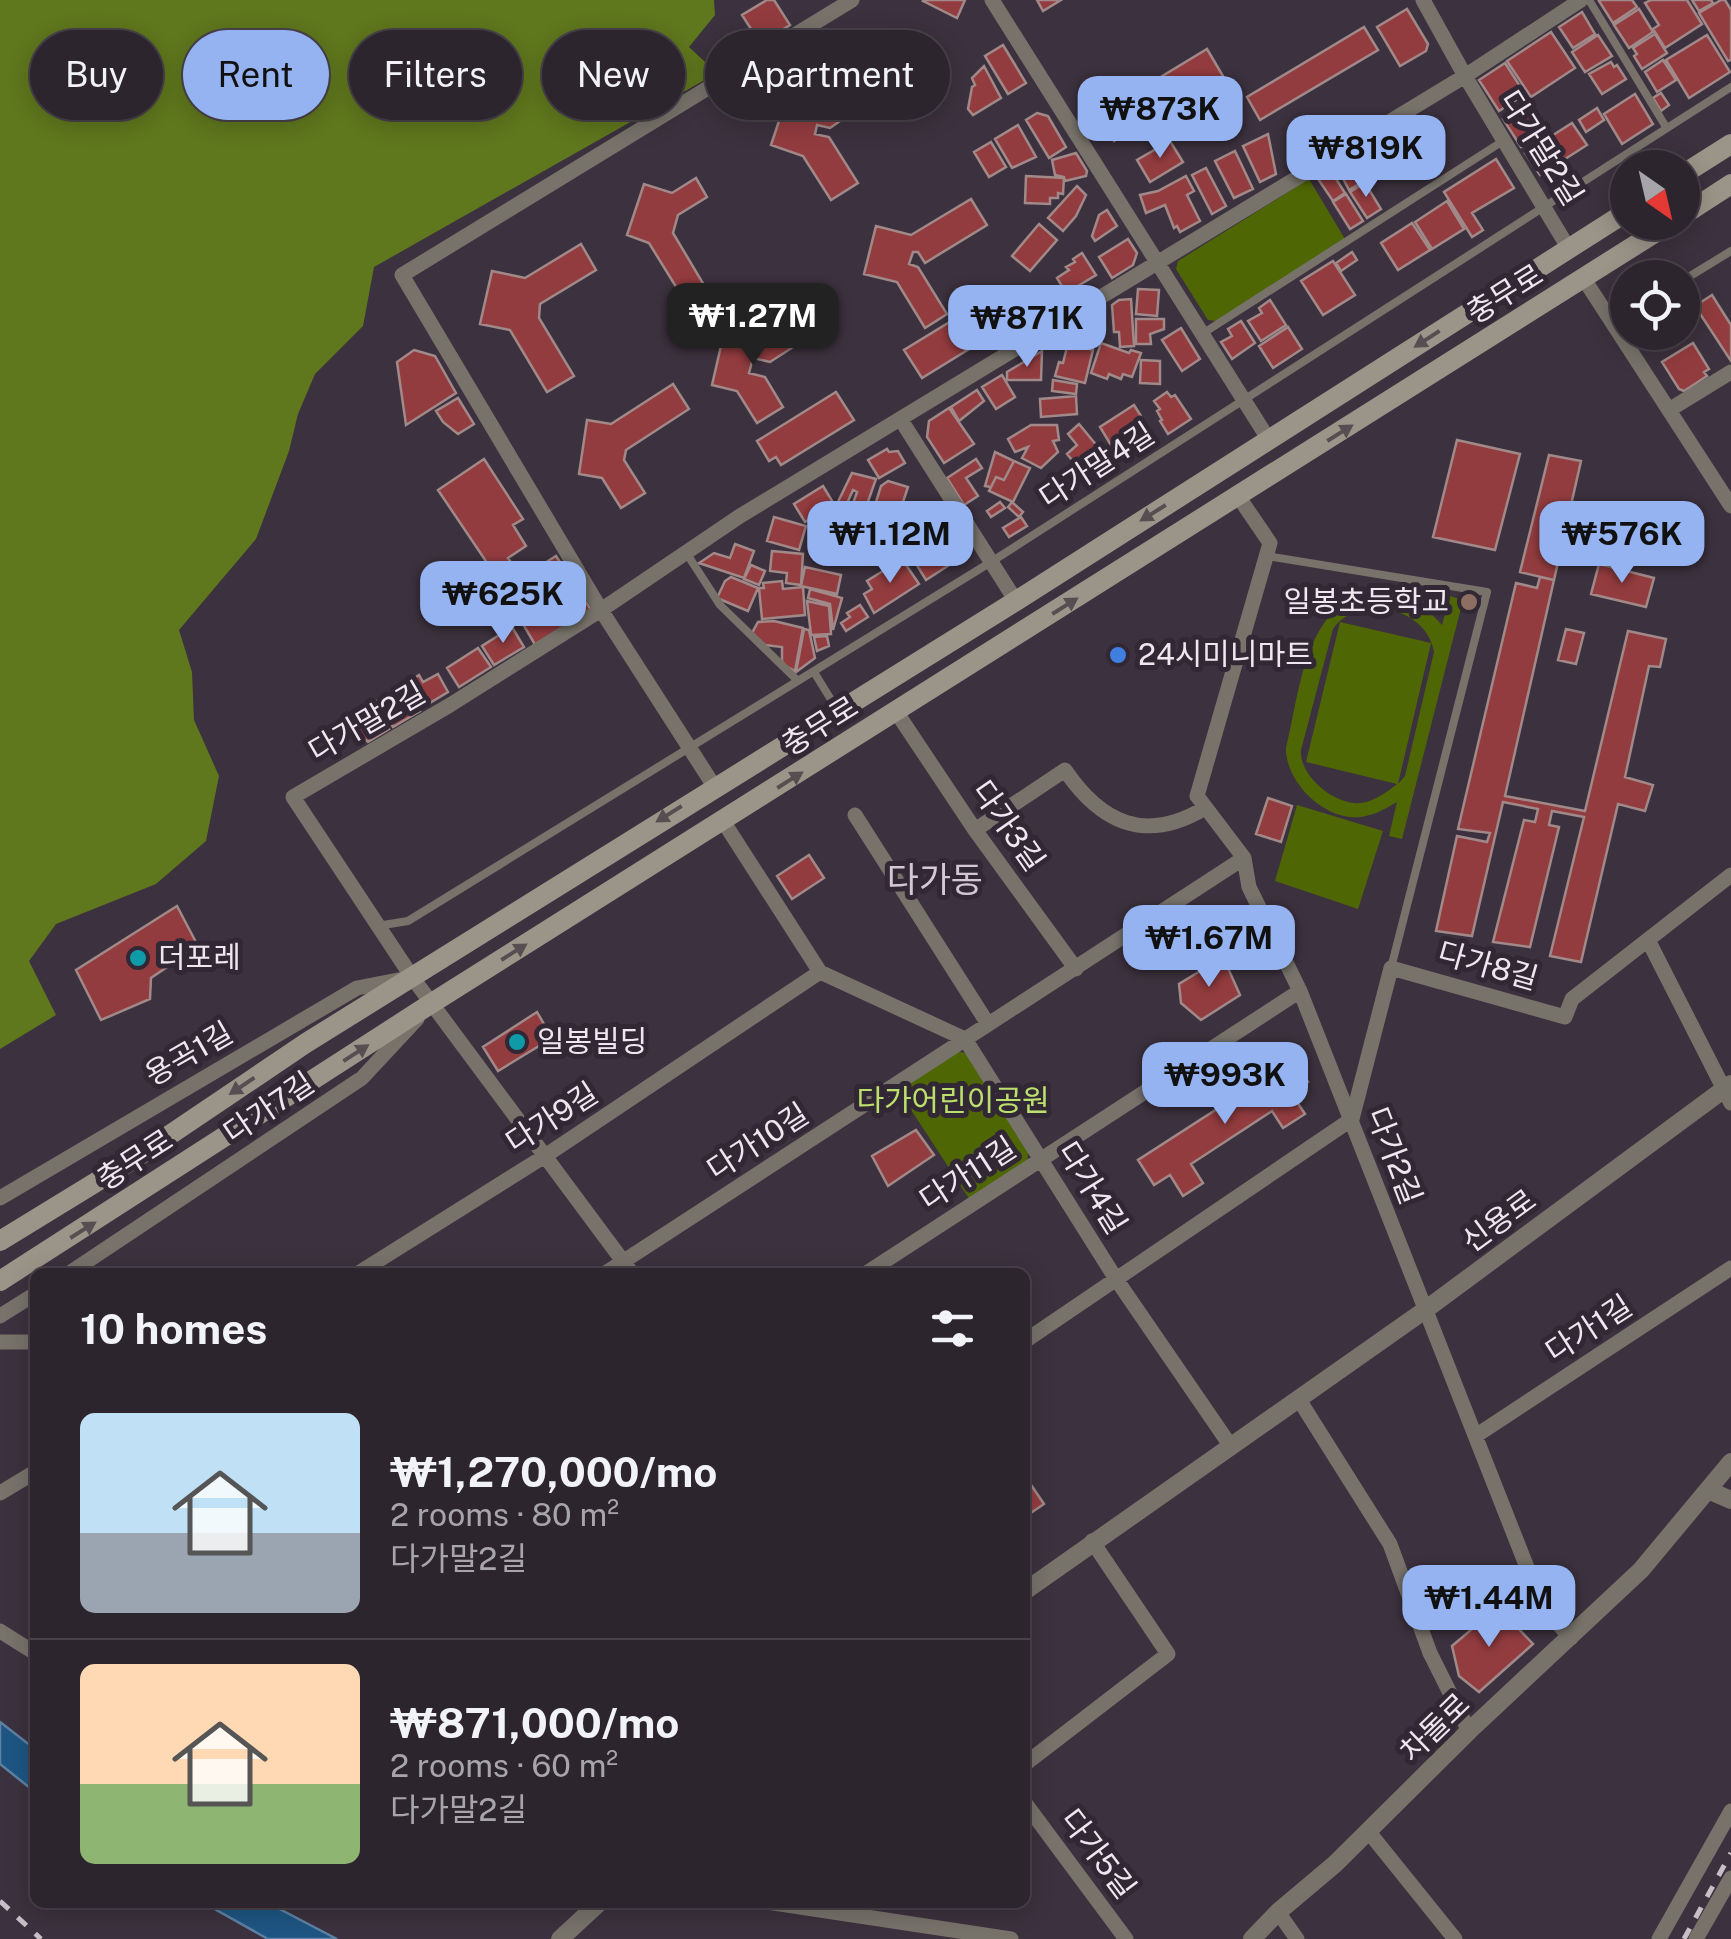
<!DOCTYPE html>
<html lang="en">
<head>
<meta charset="utf-8">
<style>
	:root { --surface:#2d252e; --page:#352d36; --text:#f1f3f6; --muted:#a7a5aa; --line:#48424a; --accent:#95b2f1 }
	body { margin:0; font-family:"Public Sans","Noto Sans KR",sans-serif; background:var(--page); color:var(--text); height:100vh; display:flex; flex-direction:column; font-size:38px; white-space:nowrap }
	* { box-sizing:border-box; margin:0 }
	p { font-size:32px; color:var(--muted) }
	.icon { flex:none; width:55px; height:55px; fill:none; stroke:currentColor; stroke-width:2; stroke-linecap:round; stroke-linejoin:round }
	.map { position:relative; flex:1; overflow:hidden }
	.details { position:absolute; left:30px; top:1268px; width:1000px; height:640px; display:flex; flex-direction:column; background:var(--surface); border-radius:15px; box-shadow:0 5px 25px #0003,0 0 0 2px var(--line) }
	.details>* { flex:none }
	.hud { position:absolute; left:30px; top:30px; width:1000px; height:90px; display:flex; gap:20px }
	.needle { width:65px; rotate:146deg }
	.tools { position:absolute; left:1610px; top:150px; display:grid; gap:20px }
	.tools a { display:grid; place-items:center; width:90px; height:90px; border-radius:50%; background:var(--surface); box-shadow:0 5px 25px #0003,0 0 0 2px var(--line); font-size:50px }
	.price { position:absolute; translate:-50% -85px; padding:0 22px; border-radius:20px; background:var(--accent); color:#111; font-size:32px; line-height:65px; filter:drop-shadow(0 2px 5px #0008) }
	.price::after { content:''; position:absolute; left:50%; top:60px; width:30px; height:22px; margin-left:-15px; background:inherit; clip-path:polygon(0 0,100% 0,50% 100%) }
	.price.active { background:#222; color:#fff }
	ul { padding:0; list-style:none }
	li { display:flex; align-items:center; gap:30px; height:250px; padding:0 50px }
	li+li { border-top:2px solid var(--line) }
	li span { display:grid; place-items:center; flex:none; width:280px; height:200px; border-radius:15px; color:#555 }
	li>.icon { margin-inline-start:auto }
	span .icon { width:120px; height:120px; fill:#fffc; stroke-width:1 }
	li b { font-size:42px }
	h2 { display:flex; justify-content:space-between; align-items:center; height:120px; padding:0 50px; font-size:42px }
	.chip { padding:0 35px; border-radius:45px; background:var(--surface); box-shadow:0 5px 25px #0003,0 0 0 2px var(--line); font-size:35px; line-height:90px }
	.chip.active { background:var(--accent); color:#111 }
	.map>svg:first-child { display:block }
</style>
</head>
<body>
<div class="map">
<svg width="1731" height="1939" viewBox="0 0 1731 1939">
	<rect width="100%" height="100%" fill="#3c313e"/>
	<path fill="#4f6605" fill-rule="evenodd" d="M1309,179L1345,239L1216,321L1208,320L1176,269L1178,261Z
		M1379,591C1406,594 1424,604 1442,625L1450,596L1463,600L1402,839L1389,836L1397,802C1387,808 1373,816 1360,817C1324,821 1285,781 1286,748C1301,689 1304,599 1379,591ZM1381,608C1407,612 1429,625 1434,652L1405,776L1398,784L1431,643L1340,622L1306,762L1397,784C1386,793 1369,805 1354,803C1330,801 1299,774 1301,750L1333,629C1345,612 1362,609 1381,608Z
		M1297,805L1383,831L1358,909L1275,881Z
		M955,1051L971,1054L1029,1148L1027,1162L970,1200L898,1090Z"/>
	<path fill="#5f771d" d="M0,0H714L715,15L689,47L717,73L374,267L363,326L315,374L298,414L289,451L256,539L179,630L192,672L194,720L219,776L206,841L156,884L56,924L29,961L56,1015L0,1049Z"/>
	<path fill="#1e5582" stroke="#5d81a3" stroke-width="2.5" d="M0,1722L35,1749V1792L0,1764Z
		M204,1903H268L337,1939H268Z"/>
	<path fill="#933c3f" stroke="#a08988" stroke-width="2.5" d="M767,0H774L790,25L760,43L742,15Z
		M965,0L957,18L923,1L924,0Z
		M1037,0H1061L1043,11Z
		M1602,0H1632L1637,7L1613,23L1599,1Z
		M1651,0H1687L1702,24L1665,48L1653,29L1659,25L1645,3Z
		M1692,0H1711L1713,3L1699,11Z
		M1721,0H1725L1731,10V60L1728,61L1699,13Z
		M1407,9L1428,44L1426,51L1400,66L1377,27Z
		M1639,9L1653,32L1629,48L1614,25Z
		M1582,12L1595,34L1573,48L1559,27Z
		M1364,27L1378,50L1260,120L1247,97Z
		M1551,32L1575,68L1531,97L1507,61Z
		M1655,34L1667,53L1642,69L1634,56L1637,54L1633,48Z
		M1598,35L1612,56L1585,72L1572,52Z
		M1707,35L1730,72L1689,98L1666,60Z
		M1003,45L1026,83L1008,94L985,56Z
		M1207,49L1223,76L1114,141L1098,115Z
		M868,58L888,88L830,128L817,125L815,134L829,137L858,183L831,200L803,156L771,145L790,88L814,96Z
		M1663,60L1676,80L1657,92L1645,72Z
		M1611,62L1614,67L1617,65L1626,79L1602,94L1589,74Z
		M1505,63L1525,94L1499,111L1479,80Z
		M984,66L1001,98L973,115L968,109L972,87L975,85L972,78Z
		M1661,93L1669,105L1661,111L1653,98Z
		M1635,94L1653,124L1622,144L1604,114Z
		M1527,104L1545,131L1521,147L1503,119Z
		M1597,108L1604,120L1586,132L1579,120Z
		M1037,113L1048,116L1066,147L1049,158L1026,120Z
		M1572,123L1587,145L1540,175L1525,153Z
		M1018,125L1036,157L1012,168L995,139Z
		M1268,134L1276,174L1260,182L1243,146Z
		M1170,141L1183,162L1150,182L1137,160Z
		M991,142L1006,167L989,177L974,152Z
		M1235,151L1253,189L1234,198L1215,161Z
		M1076,153L1087,171L1086,176L1065,181L1064,177L1055,175L1052,160Z
		M1347,155L1364,181L1349,190L1335,163Z
		M1496,159L1514,188L1472,213L1483,230L1472,237L1444,192Z
		M1206,168L1226,206L1212,214L1192,175Z
		M1329,168L1345,193L1333,201L1316,176Z
		M1026,176L1064,178L1063,194L1058,193V198H1050V204L1025,203Z
		M1186,176L1194,191L1187,195L1200,221L1180,232L1177,226L1174,228L1165,205L1146,213L1140,195L1158,191Z
		M696,178L707,197L678,215L673,233L707,290L686,303L649,243L627,235L644,184L672,193Z
		M1365,183L1381,209L1367,218L1350,192Z
		M1077,186L1086,195L1076,216L1063,231L1048,218Z
		M1346,194L1363,221L1350,229L1333,202Z
		M971,199L987,225L925,263L918,252H913L909,264L918,267L947,314L925,328L897,282L864,274L876,226L911,235Z
		M1447,201L1464,229L1432,249L1415,222Z
		M1107,210L1117,226L1095,241L1092,236L1099,215Z
		M1412,223L1430,250L1398,270L1381,243Z
		M1039,224L1057,240L1030,271L1012,256Z
		M1128,239L1137,253L1133,265L1112,278L1099,257Z
		M581,244L596,270L540,304L539,318L574,376L547,392L510,330L480,324L492,271L525,278Z
		M1352,252L1357,260L1341,271L1336,263Z
		M1082,253L1096,275L1066,293L1057,278L1069,270L1066,267L1075,262L1073,259Z
		M1333,261L1355,295L1323,315L1301,281Z
		M1138,289L1159,290L1157,316L1136,314Z
		M1712,295L1731,325V361L1695,306Z
		M1131,299L1134,346L1120,347L1119,332H1114L1112,305L1119,300Z
		M1270,300L1286,325L1261,341L1248,321L1262,313L1259,308Z
		M984,301L996,321L990,325L995,333L922,378L904,350Z
		M1102,312L1101,330L1078,341L1069,340L1066,335Z
		M1136,319H1164V329L1150,334L1151,344H1136Z
		M787,321L801,342L770,362L753,358L749,373L765,377L783,407L757,423L737,391L712,385L724,333L757,340Z
		M1241,321L1255,343L1232,359L1221,342L1232,336L1228,329Z
		M1288,327L1302,349L1273,368L1259,346Z
		M1181,328L1200,359L1182,371L1162,340Z
		M1647,332H1682L1654,350L1644,335Z
		M1068,343L1093,350L1085,383L1055,376L1059,362L1063,363Z
		M1101,343L1129,353L1131,350L1141,353L1132,377L1123,374L1121,379L1109,374L1107,379L1091,373Z
		M1693,343L1709,369L1704,372L1707,376L1684,391L1679,389L1662,362Z
		M414,350L435,356L456,393L406,425L397,362Z
		M1042,351L1041,380H1007V372Z
		M1141,360L1160,361V384L1140,383Z
		M1002,375L1015,397L996,409L982,387Z
		M1053,380L1077,384L1076,394L1052,391Z
		M673,384L689,409L626,450L624,460L645,493L621,508L602,478L579,474L587,420L611,424Z
		M977,390L984,401L959,421L951,407Z
		M836,392L854,420L781,465L776,457L769,461L757,441Z
		M1167,392L1171,397L1175,395L1191,419L1168,434L1160,421L1162,420L1157,411L1160,409L1154,401Z
		M1076,396L1077,414L1041,417L1040,399Z
		M458,398L474,424L458,434L443,422L436,411Z
		M1134,405L1153,435L1118,457L1100,427Z
		M949,408L974,444L944,463L927,437L929,421Z
		M1079,424L1098,447L1076,465L1067,454L1077,445L1068,434Z
		M1031,425H1057L1059,440L1053,441L1058,452L1041,468L1022,458L1028,447L1015,452L1008,439Z
		M1457,440L1520,454L1495,550L1433,537Z
		M1112,446L1118,457L1100,469L1093,458Z
		M887,449L889,452L898,451L905,463L879,478L868,460Z
		M995,452L1014,461L1004,480L996,477L991,487L985,486Z
		M1549,455L1581,461L1554,580L1520,572Z
		M484,459L523,519L513,525L526,546L508,558L519,574L502,585L438,490Z
		M976,459L982,468L966,478L978,496L964,505L947,478Z
		M1014,461L1030,468L1013,502L989,491L996,477L1004,480Z
		M852,473L876,479L864,513L851,509L857,492L853,490L845,508L837,504Z
		M888,481L908,487L896,523L872,515L881,486Z
		M823,486L834,504L805,522L794,504Z
		M1000,502L1005,508L991,517L987,511Z
		M1012,502L1023,512L1019,517L1008,507Z
		M930,504L945,528L912,548L904,536L911,532L908,527L916,522L912,515Z
		M774,517L806,526L799,550L767,541Z
		M1021,517L1027,526L1009,537L1003,528Z
		M876,524L895,528L888,557L869,552Z
		M821,526L857,532L853,555L817,550Z
		M950,535L963,556L926,580L913,559Z
		M735,544L754,551L744,578L699,563L714,553L730,558Z
		M772,551L803,554L801,585L786,583L787,573L770,571Z
		M556,556L593,613L537,648L517,614L540,566Z
		M904,562L919,584L874,613L864,594L872,589L867,581L894,564L899,565Z
		M1599,564L1654,578L1646,607L1591,594Z
		M751,565L765,571L759,585L744,579Z
		M805,567L841,575L837,594L801,586Z
		M731,577L758,588L748,611L717,598L725,581Z
		M1540,577L1554,580L1505,796L1585,811L1628,631L1666,639L1660,667L1649,666L1625,777L1653,785L1645,811L1618,804L1581,962L1550,956L1584,817L1552,811L1549,825L1559,827L1530,947L1493,942L1524,820L1535,822L1538,809L1503,802L1472,936L1436,931L1457,836L1487,842L1490,833L1458,829L1516,583L1537,588Z
		M782,581L783,589L803,587L805,615L762,619L759,588H764L763,583Z
		M810,589L842,598L833,630L830,604L808,598Z
		M807,601L829,606L831,634L811,635Z
		M860,605L868,617L846,631L841,623L850,617L847,613Z
		M774,621L803,628L795,671L782,664V647L765,645L752,633L758,622Z
		M512,627L524,647L494,665L482,646Z
		M804,629L809,630L815,658L796,672Z
		M1566,629L1584,633L1576,664L1558,660Z
		M827,636L829,646L817,651L814,637Z
		M478,648L491,667L459,687L447,668Z
		M438,674L448,692L423,707L408,682L419,675L423,682Z
		M404,684L420,711L393,727L377,701Z
		M374,704L389,729L368,742L356,730L351,733L344,722Z
		M1268,798L1292,806L1281,842L1256,834Z
		M809,855L824,878L792,899L777,876Z
		M177,906L198,946L151,978L150,999L101,1020L76,970Z
		M1223,957L1240,995L1201,1020L1181,1003L1179,984Z
		M537,1012L552,1038L498,1071L483,1047Z
		M1293,1060L1308,1082L1291,1093L1305,1114L1283,1128L1272,1111L1191,1164L1203,1183L1183,1196L1170,1175L1154,1185L1138,1160Z
		M916,1130L934,1155L888,1186L872,1156Z
		M1025,1476L1044,1504L1025,1517Z
		M1498,1607L1533,1644L1479,1692L1459,1676L1452,1646Z"/>
	<g fill="none" stroke-linecap="round" stroke-linejoin="round">
		<path stroke="#77736b" stroke-width="8" d="M1589,0L1666,127
			M1682,281L1731,251
			M1613,324L1628,315
			M1202,334L1503,141
			M687,554L720,605L798,681
			M1267,556L1487,592L1391,968
			M814,672L838,711
			M377,926L408,921L991,562L1731,87"/>
		<path stroke="#77736b" stroke-width="15" d="M992,0L1269,440
			M1423,0L1465,76L1569,249
			M1584,279L1731,506
			M1669,410L1731,372
			M901,420L1016,601
			M1238,496L1270,543L1197,796L1244,858L1249,887L1300,991L1543,1608L1571,1638
			M897,713L975,830L1076,969
			M714,786L601,610L402,275L852,0
			M855,815L988,1024
			M723,821L820,972L965,1039L1116,1279L1230,1445
			M975,830L1065,770C1101,823 1145,844 1205,808
			M1648,940L1731,1103
			M0,1198L357,988L403,979
			M71,1272L362,1078L417,1019
			M360,1272L545,1156L820,972
			M607,1272L1244,858
			M631,1272L412,977L293,797L450,705L601,610L740,516L1465,76L1581,0
			M868,1272L1300,991
			M0,1316L35,1294
			M1025,1341L1352,1119L1391,968L1565,1017L1572,999L1731,875
			M0,1342H35
			M1298,1398L1390,1544L1430,1653L1469,1731
			M1477,1435L1731,1268
			M0,1493L35,1472
			M0,1631L35,1653
			M1025,1764L1168,1654L1092,1541
			M1025,1803L1126,1939
			M1368,1831L1455,1939
			M767,1902L1011,1939
			M1278,1912L1297,1939
			M1659,1939L1731,1811
			M1696,1939L1731,1878"/>
		<path stroke="#77736b" stroke-width="18" d="M1710,1491L1731,1500
			M1025,1591L1425,1310L1731,1084
			M560,1939L600,1902
			M1252,1939L1278,1912L1335,1864L1469,1731L1641,1570L1731,1462"/>
		<path stroke="#9b9589" stroke-width="20" d="M1682,175L1731,144
			M1682,216L1731,184
			M0,1241L137,1157L306,1043L1016,601L1628,211
			M0,1281L432,1003L1672,222"/>
		<path stroke="#c7bec8" stroke-width="5" stroke-dasharray="12 12" stroke-linecap="butt" d="M0,1901L41,1939
			M1684,1939L1731,1853"/>
	</g>
	<defs><path id="oneway-solid" d="M-6-.8H1V-3.2L6.5 0L1 3.2V.8H-6Z" transform="scale(2.5)"/></defs>
	<g fill="#574e52">
		<use href="#oneway-solid" transform="translate(1427 339) rotate(147)"/>
		<use href="#oneway-solid" transform="translate(1340 433) rotate(-32)"/>
		<use href="#oneway-solid" transform="translate(1153 513) rotate(148)"/>
		<use href="#oneway-solid" transform="translate(1065 606) rotate(-32)"/>
		<use href="#oneway-solid" transform="translate(790 780) rotate(-32)"/>
		<use href="#oneway-solid" transform="translate(669 814) rotate(148)"/>
		<use href="#oneway-solid" transform="translate(514 952) rotate(-32)"/>
		<use href="#oneway-solid" transform="translate(356 1053) rotate(-33)"/>
		<use href="#oneway-solid" transform="translate(242 1086) rotate(146)"/>
		<use href="#oneway-solid" transform="translate(83 1230) rotate(-32)"/>
	</g>
	<circle fill="#8d6e63" stroke="#322734" stroke-width="4" cx="1469" cy="602" r="10"/>
	<circle fill="#3f7fe0" stroke="#322734" stroke-width="4" cx="1118" cy="655" r="10"/>
	<g fill="#0f9aa8" stroke="#322734" stroke-width="4">
		<circle cx="138" cy="958" r="10"/>
		<circle cx="517" cy="1042" r="10"/>
	</g>
	<g text-anchor="middle" stroke-width="10" stroke-linejoin="round" paint-order="stroke">
		<g font-size="30" fill="#efe7f0" stroke="#322734">
			<text transform="translate(1541 148) rotate(58)" y="10">다가말2길</text>
			<text transform="translate(1505 294) rotate(-32)" y="10">충무로</text>
			<text transform="translate(1097 466) rotate(-33)" y="10">다가말4길</text>
			<text transform="translate(367 722) rotate(-30)" y="10">다가말2길</text>
			<text transform="translate(820 726) rotate(-32)" y="10">충무로</text>
			<text transform="translate(1008 826) rotate(55)" y="10">다가3길</text>
			<text transform="translate(1488 966) rotate(16)" y="10">다가8길</text>
			<text transform="translate(189 1054) rotate(-30)" y="10">용곡1길</text>
			<text transform="translate(269 1108) rotate(-34)" y="10">다가7길</text>
			<text transform="translate(552 1118) rotate(-33)" y="10">다가9길</text>
			<text transform="translate(758 1142) rotate(-33)" y="10">다가10길</text>
			<text transform="translate(1394 1156) rotate(69)" y="10">다가2길</text>
			<text transform="translate(135 1160) rotate(-33)" y="10">충무로</text>
			<text transform="translate(968 1174) rotate(-33)" y="10">다가11길</text>
			<text transform="translate(1092 1188) rotate(58)" y="10">다가4길</text>
			<text transform="translate(1499 1221) rotate(-36)" y="10">신용로</text>
			<text transform="translate(1589 1329) rotate(-33)" y="10">다가1길</text>
			<text transform="translate(1435 1728) rotate(-44)" y="10">차돌로</text>
			<text transform="translate(1098 1854) rotate(53)" y="10">다가5길</text>
		</g>
		<g font-size="30" fill="#efe7f0" stroke="#322734" text-anchor="start">
			<text x="1449" y="612" text-anchor="end">일봉초등학교</text>
			<text x="1138" y="665">24시미니마트</text>
			<text x="158" y="968">더포레</text>
			<text x="537" y="1052">일봉빌딩</text>
		</g>
		<g font-size="30" fill="#bce06d" stroke="#322734">
			<text x="953" y="1111">다가어린이공원</text>
		</g>
		<g font-size="35" fill="#d4c6d7" stroke="#322734">
			<text x="935" y="892">다가동</text>
		</g>
	</g>
</svg>
<div class="tools">
<a><svg class="needle" viewBox="-14 -14 28 28"><path d="M0-13l5 13h-10z" fill="#e53935"/><path d="M0 13l5-13h-10z" fill="#a7a5aa"/></svg></a>
<a><svg class="icon" aria-label="locate" viewBox="0 0 24 24"><circle cx="12" cy="12" r="6"/><path d="M12 2v4M12 18v4M2 12h4M18 12h4"/></svg></a>
</div>
<b class="price" style="left:1160px;top:161px">₩873K</b>
<b class="price" style="left:1366px;top:200px">₩819K</b>
<b class="price active" style="left:753px;top:368px">₩1.27M</b>
<b class="price" style="left:1027px;top:370px">₩871K</b>
<b class="price" style="left:890px;top:586px">₩1.12M</b>
<b class="price" style="left:1622px;top:586px">₩576K</b>
<b class="price" style="left:503px;top:646px">₩625K</b>
<b class="price" style="left:1209px;top:990px">₩1.67M</b>
<b class="price" style="left:1225px;top:1127px">₩993K</b>
<b class="price" style="left:1489px;top:1650px">₩1.44M</b>
<div class="hud">
<a class="chip">Buy</a>
<a class="chip active">Rent</a>
<a class="chip">Filters</a>
<a class="chip">New</a>
<a class="chip">Apartment</a>
</div>
<section class="details">
<h2>10 homes<svg class="icon" aria-label="filters" viewBox="0 0 24 24"><path d="M4 7h16M4 17h16"/><circle cx="9" cy="7" r="2"/><circle cx="15" cy="17" r="2"/></svg></h2>
<ul>
<li><span style="background:linear-gradient(#bfe0f5 60%,#9aa5b1 0)"><svg class="icon" aria-label="home" viewBox="0 0 24 24"><path d="M3 11l9-7 9 7M6 9v11h12V9"/></svg></span><div><b>₩1,270,000/mo</b><p>2 rooms · 80 m²</p><p>다가말2길</p></div></li>
<li><span style="background:linear-gradient(#ffd9b3 60%,#8fb573 0)"><svg class="icon" aria-label="home" viewBox="0 0 24 24"><path d="M3 11l9-7 9 7M6 9v11h12V9"/></svg></span><div><b>₩871,000/mo</b><p>2 rooms · 60 m²</p><p>다가말2길</p></div></li>
</ul>
</section>
</div>
</body>
</html>
